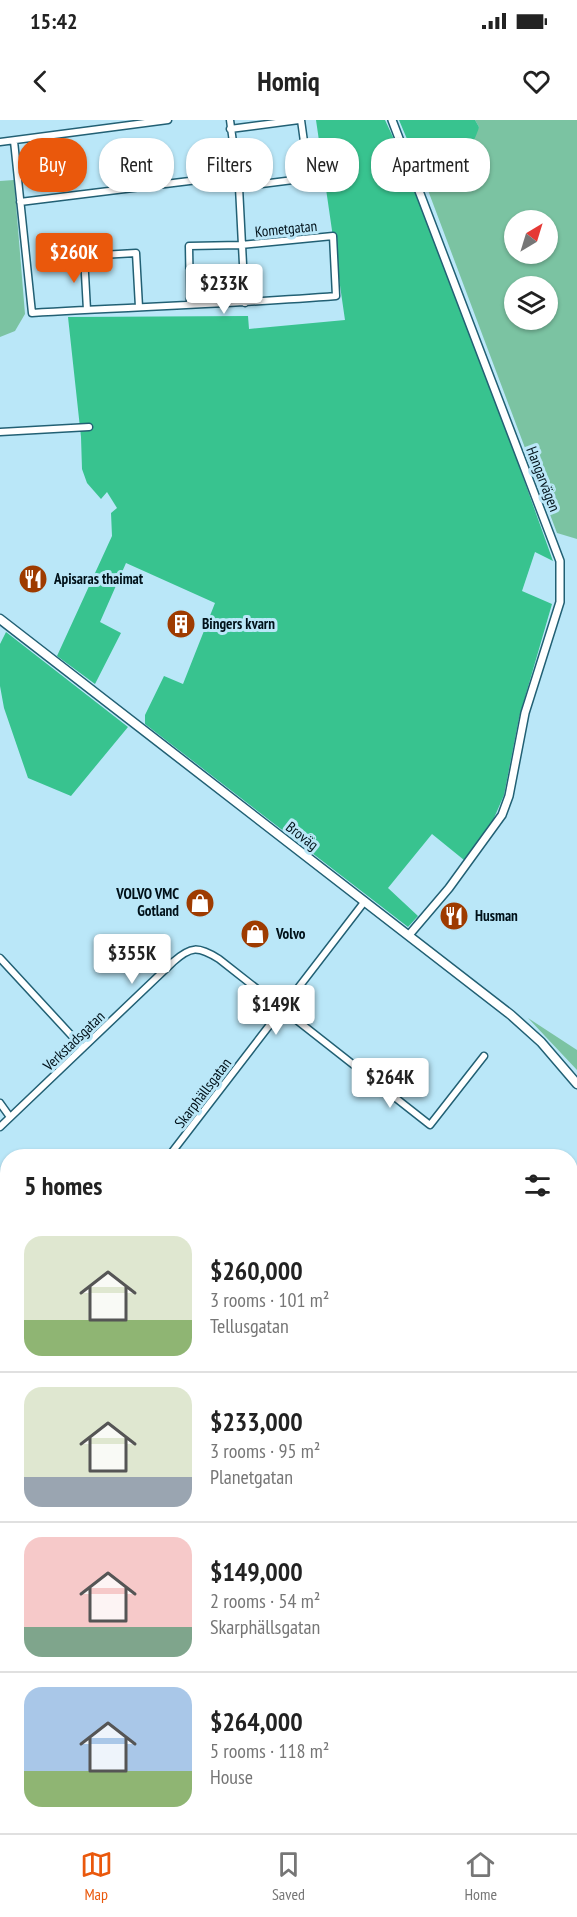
<!DOCTYPE html>
<html lang="en">
<head>
<meta charset="utf-8">
<style>
	:root { --surface:#fff; --page:#f6f6f6; --text:#222; --muted:#767676; --line:#e0e0e0; --accent:#ea580c }
	body { margin:0; font-family:"PT Sans Narrow",sans-serif; background:var(--page); color:var(--text); height:100vh; display:flex; flex-direction:column; font-size:22px; white-space:nowrap }
	* { box-sizing:border-box; margin:0 }
	p { font-size:20px; color:var(--muted) }
	.icon { flex:none; width:33px; height:33px; fill:none; stroke:currentColor; stroke-width:2; stroke-linecap:round; stroke-linejoin:round }
	.map { position:relative; flex:1; overflow:hidden }
	.details { position:absolute; left:0px; top:1029px; width:578px; height:684px; display:flex; flex-direction:column; background:var(--surface); border-radius:24px 24px 0 0; box-shadow:0 2px 4px #0004 }
	.details>* { flex:none }
	.banner { position:absolute; left:18px; top:18px; width:542px; height:54px; display:flex; gap:12px }
	.needle { width:39px; rotate:38deg }
	.tools { position:absolute; left:504px; top:90px; display:grid; gap:12px }
	.tools a { display:grid; place-items:center; width:54px; height:54px; border-radius:50%; background:var(--surface); box-shadow:0 2px 4px #0004; font-size:30px }
	.price { position:absolute; translate:-50% -51px; padding:0 14px; border-radius:6px; background:#fff; color:#222; font-size:20px; line-height:39px; filter:drop-shadow(0 2px 3px #0008) }
	.price::after { content:''; position:absolute; left:50%; top:36px; width:18px; height:14px; margin-left:-9px; background:inherit; clip-path:polygon(0 0,100% 0,50% 100%) }
	.price.selected { background:var(--accent); color:#fff }
	ul { padding:0; list-style:none }
	li { display:flex; align-items:center; gap:18px; height:150px; padding:0 24px }
	li+li { border-top:2px solid var(--line) }
	li span { display:grid; place-items:center; flex:none; width:168px; height:120px; border-radius:18px; color:#555 }
	li>.icon { margin-inline-start:auto }
	span .icon { width:72px; height:72px; fill:#fffc; stroke-width:1 }
	li b { font-size:26px }
	h2 { display:flex; justify-content:space-between; align-items:center; height:72px; padding:0 24px; font-size:26px }
	.chip { padding:0 21px; border-radius:24px; background:var(--surface); box-shadow:0 2px 4px #0004; font-size:21px; line-height:54px }
	.chip.selected { background:var(--accent); color:#fff }
	.status { display:flex; justify-content:space-between; align-items:center; height:42px; padding:0 30px; background:var(--surface); direction:ltr }
	.status svg { height:16px; fill:currentColor }
	header { display:flex; justify-content:space-between; align-items:center; height:78px; padding:0 24px; background:var(--surface); font-size:27px; font-weight:700 }
	.tabs { display:flex; justify-content:space-around; align-items:center; height:84px; border-top:2px solid var(--line); background:var(--surface); font-size:16px; color:var(--muted) }
	.tabs a { display:grid; justify-items:center; gap:3px }
	.tabs .selected { color:var(--accent) }
	.map>svg:first-child { display:block }
</style>
</head>
<body>
<div class="status"><b>15:42</b><svg viewBox="0 0 49 12"><path d="M0 12V9h3v3zM5 12V6h3v6zM10 12V3h3v9zM15 12V0h3v12zM26 1h20v11H26zM47 4h2v5h-2z"/></svg></div>
<header><svg class="icon" aria-label="back" viewBox="0 0 24 24"><path d="M15 5l-7 7 7 7"/></svg>Homiq<svg class="icon" aria-label="heart" viewBox="0 0 24 24"><path d="M12 20l-8-8c-3-5 5-10 8-4 3-6 11-1 8 4z"/></svg></header>
<div class="map">
<svg width="577" height="1713" viewBox="0 0 577 1713">
	<rect width="100%" height="100%" fill="#bae7f8"/>
	<path fill="#7bc3a2" fill-rule="evenodd" d="M475,0H577V419L557,413L423,57L448,51L479,7ZM514,100H548V134H514ZM514,166H548V200H514Z
		M14,60L25,194L15,211L0,217V61Z
		M528,898L577,930V950Z
		M0,1381L7,1391L8,1456L0,1462Z
		M577,1401V1579L570,1580V1403Z
		M7,1671L8,1706H29L18,1713H0V1676Z"/>
	<path fill="#38c38f" d="M316,0H385L399,30L513,329L553,441L535,432L522,471L552,484L519,598L504,675L491,705L464,740L432,714L388,768L418,796L408,807L145,604V595L164,556L183,564L215,483L126,443L100,502L121,513L95,564L57,536L112,416L111,393L117,388L107,372L101,379L87,363L82,349L81,317L68,197L248,196L249,209L345,200Z
		M399,0H475L479,7C475,22 462,43 447,51C441,54 430,55 423,57Z
		M6,512L128,607L71,676L28,658L4,588L0,566V524Z
		M577,1579V1713H513L505,1706H570V1580Z
		M223,1706H272L275,1713H219Z"/>
	<g fill="none" stroke-linecap="round" stroke-linejoin="round">
		<g stroke="#226074" stroke-width="9">
			<path id="minor" d="M230,0L239,67L245,183
				M230,9L299,0
				M14,21L32,193C133,187 235,184 336,176L333,116L241,125L189,126L190,184
				M0,22L168,0
				M239,67L309,58L301,0
				M20,82L238,55
				M87,190L84,136L136,133L139,187
				M0,312L89,307
				M0,838L83,928
				M0,983L10,997
				M0,1007L173,842C191,826 198,826 219,839L430,1005L484,936
				M169,1036L365,781
				M0,1144L8,1152
				M0,1299L8,1273
				M492,1706L501,1713
				M367,1713L376,1706"/>
		</g>
		<g stroke="#226074" stroke-width="10">
			<path id="tertiary" d="M392,0L560,441V482L525,593L509,676L502,695L449,768L409,815"/>
		</g>
		<g stroke="#226074" stroke-width="11">
			<path id="secondary" d="M0,499L511,895L541,922L577,964
				M570,1390L577,1388
				M31,1713L41,1706"/>
		</g>
		<use href="#minor" stroke="#fff" stroke-width="6"/>
		<use href="#tertiary" stroke="#fff" stroke-width="7"/>
		<use href="#secondary" stroke="#fff" stroke-width="8"/>
	</g>
	<defs>
		<g id="restaurant-disc" transform="scale(1.5)"><circle r="9.5" fill="#9e3b00" stroke="#bae7f8"/><path d="M-5-6h1v4h1v-4h1v4h1v-4h1v5L-1.5 .5V6h-2V.5L-5-1ZM5-6V6H3V1.5H1.5Q1.5-4 5-6Z" fill="#fff"/></g>
		<g id="building-disc" transform="scale(1.5)"><circle r="9.5" fill="#9e3b00" stroke="#bae7f8"/><path d="M-4-6H4V6H1V3H-1V6H-4ZM-2.5-4.3h1.7v1.8h-1.7ZM.8-4.3h1.7v1.8H.8ZM-2.5-1h1.7V.8h-1.7ZM.8-1h1.7V.8H.8Z" fill="#fff"/></g>
		<g id="shop-disc" transform="scale(1.5)"><circle r="9.5" fill="#9e3b00" stroke="#bae7f8"/><path d="M-5-2.5h2.3a2.7 3.5 0 0 1 5.4 0H5L5.5 6h-11ZM-1.5-2.5h3a1.5 2.3 0 0 0-3 0Z" fill="#fff"/></g>
	</defs>
	<g fill-rule="evenodd">
		<use href="#restaurant-disc" x="33" y="459"/>
		<use href="#building-disc" x="181" y="504"/>
		<use href="#shop-disc" x="200" y="783"/>
		<use href="#restaurant-disc" x="454" y="796"/>
		<use href="#shop-disc" x="255" y="814"/>
	</g>
	<g text-anchor="middle" stroke-width="6" stroke-linejoin="round" paint-order="stroke">
		<g font-size="15" fill="#001119" stroke="#bae7f8">
			<text transform="translate(286 109) rotate(-6)" y="5">Kometgatan</text>
			<text transform="translate(543 359) rotate(69)" y="5">Hangarvägen</text>
			<text transform="translate(302 716) rotate(38)" y="5">Broväg</text>
			<text transform="translate(74 921) rotate(-44)" y="5">Verkstadsgatan</text>
			<text transform="translate(203 973) rotate(-53)" y="5">Skarphällsgatan</text>
		</g>
		<g font-size="15" font-weight="bold" fill="#001119" stroke="#bae7f8" text-anchor="start">
			<text x="54" y="464">Apisaras thaimat</text>
			<text x="202" y="509">Bingers kvarn</text>
			<text x="179" y="779" text-anchor="end">VOLVO VMC<tspan x="179" dy="17">Gotland</tspan></text>
			<text x="475" y="801">Husman</text>
			<text x="276" y="819">Volvo</text>
		</g>
	</g>
</svg>
<div class="tools">
<a><svg class="needle" viewBox="-14 -14 28 28"><path d="M0-13l5 13h-10z" fill="#e53935"/><path d="M0 13l5-13h-10z" fill="#767676"/></svg></a>
<a><svg class="icon" aria-label="layers" viewBox="0 0 24 24"><path d="M12 4l9 5-9 5-9-5zM3 14l9 5 9-5"/></svg></a>
</div>
<b class="price selected" style="left:74px;top:164px">$260K</b>
<b class="price" style="left:224px;top:195px">$233K</b>
<b class="price" style="left:132px;top:865px">$355K</b>
<b class="price" style="left:276px;top:916px">$149K</b>
<b class="price" style="left:390px;top:989px">$264K</b>
<div class="banner">
<a class="chip selected">Buy</a>
<a class="chip">Rent</a>
<a class="chip">Filters</a>
<a class="chip">New</a>
<a class="chip">Apartment</a>
</div>
<section class="details">
<h2>5 homes<svg class="icon" aria-label="filters" viewBox="0 0 24 24"><path d="M4 7h16M4 17h16"/><circle cx="9" cy="7" r="2"/><circle cx="15" cy="17" r="2"/></svg></h2>
<ul>
<li><span style="background:linear-gradient(#dfe7d0 70%,#8fb573 0)"><svg class="icon" aria-label="home" viewBox="0 0 24 24"><path d="M3 11l9-7 9 7M6 9v11h12V9"/></svg></span><div><b>$260,000</b><p>3 rooms · 101 m²</p><p>Tellusgatan</p></div></li>
<li><span style="background:linear-gradient(#dfe7d0 75%,#9aa5b1 0)"><svg class="icon" aria-label="home" viewBox="0 0 24 24"><path d="M3 11l9-7 9 7M6 9v11h12V9"/></svg></span><div><b>$233,000</b><p>3 rooms · 95 m²</p><p>Planetgatan</p></div></li>
<li><span style="background:linear-gradient(#f6c9c9 75%,#7fa58c 0)"><svg class="icon" aria-label="home" viewBox="0 0 24 24"><path d="M3 11l9-7 9 7M6 9v11h12V9"/></svg></span><div><b>$149,000</b><p>2 rooms · 54 m²</p><p>Skarphällsgatan</p></div></li>
<li><span style="background:linear-gradient(#a9c7e8 70%,#8fb573 0)"><svg class="icon" aria-label="home" viewBox="0 0 24 24"><path d="M3 11l9-7 9 7M6 9v11h12V9"/></svg></span><div><b>$264,000</b><p>5 rooms · 118 m²</p><p>House</p></div></li>
</ul>
</section>
</div>
<nav class="tabs">
<a class="selected"><svg class="icon" aria-label="map" viewBox="0 0 24 24"><path d="M3 6l6-2 6 2 6-2v14l-6 2-6-2-6 2zM9 4v14M15 6v14"/></svg>Map</a>
<a><svg class="icon" aria-label="saved" viewBox="0 0 24 24"><path d="M7 4h10v16l-5-4-5 4z"/></svg>Saved</a>
<a><svg class="icon" aria-label="home" viewBox="0 0 24 24"><path d="M3 11l9-7 9 7M6 9v11h12V9"/></svg>Home</a>
</nav>
</body>
</html>
